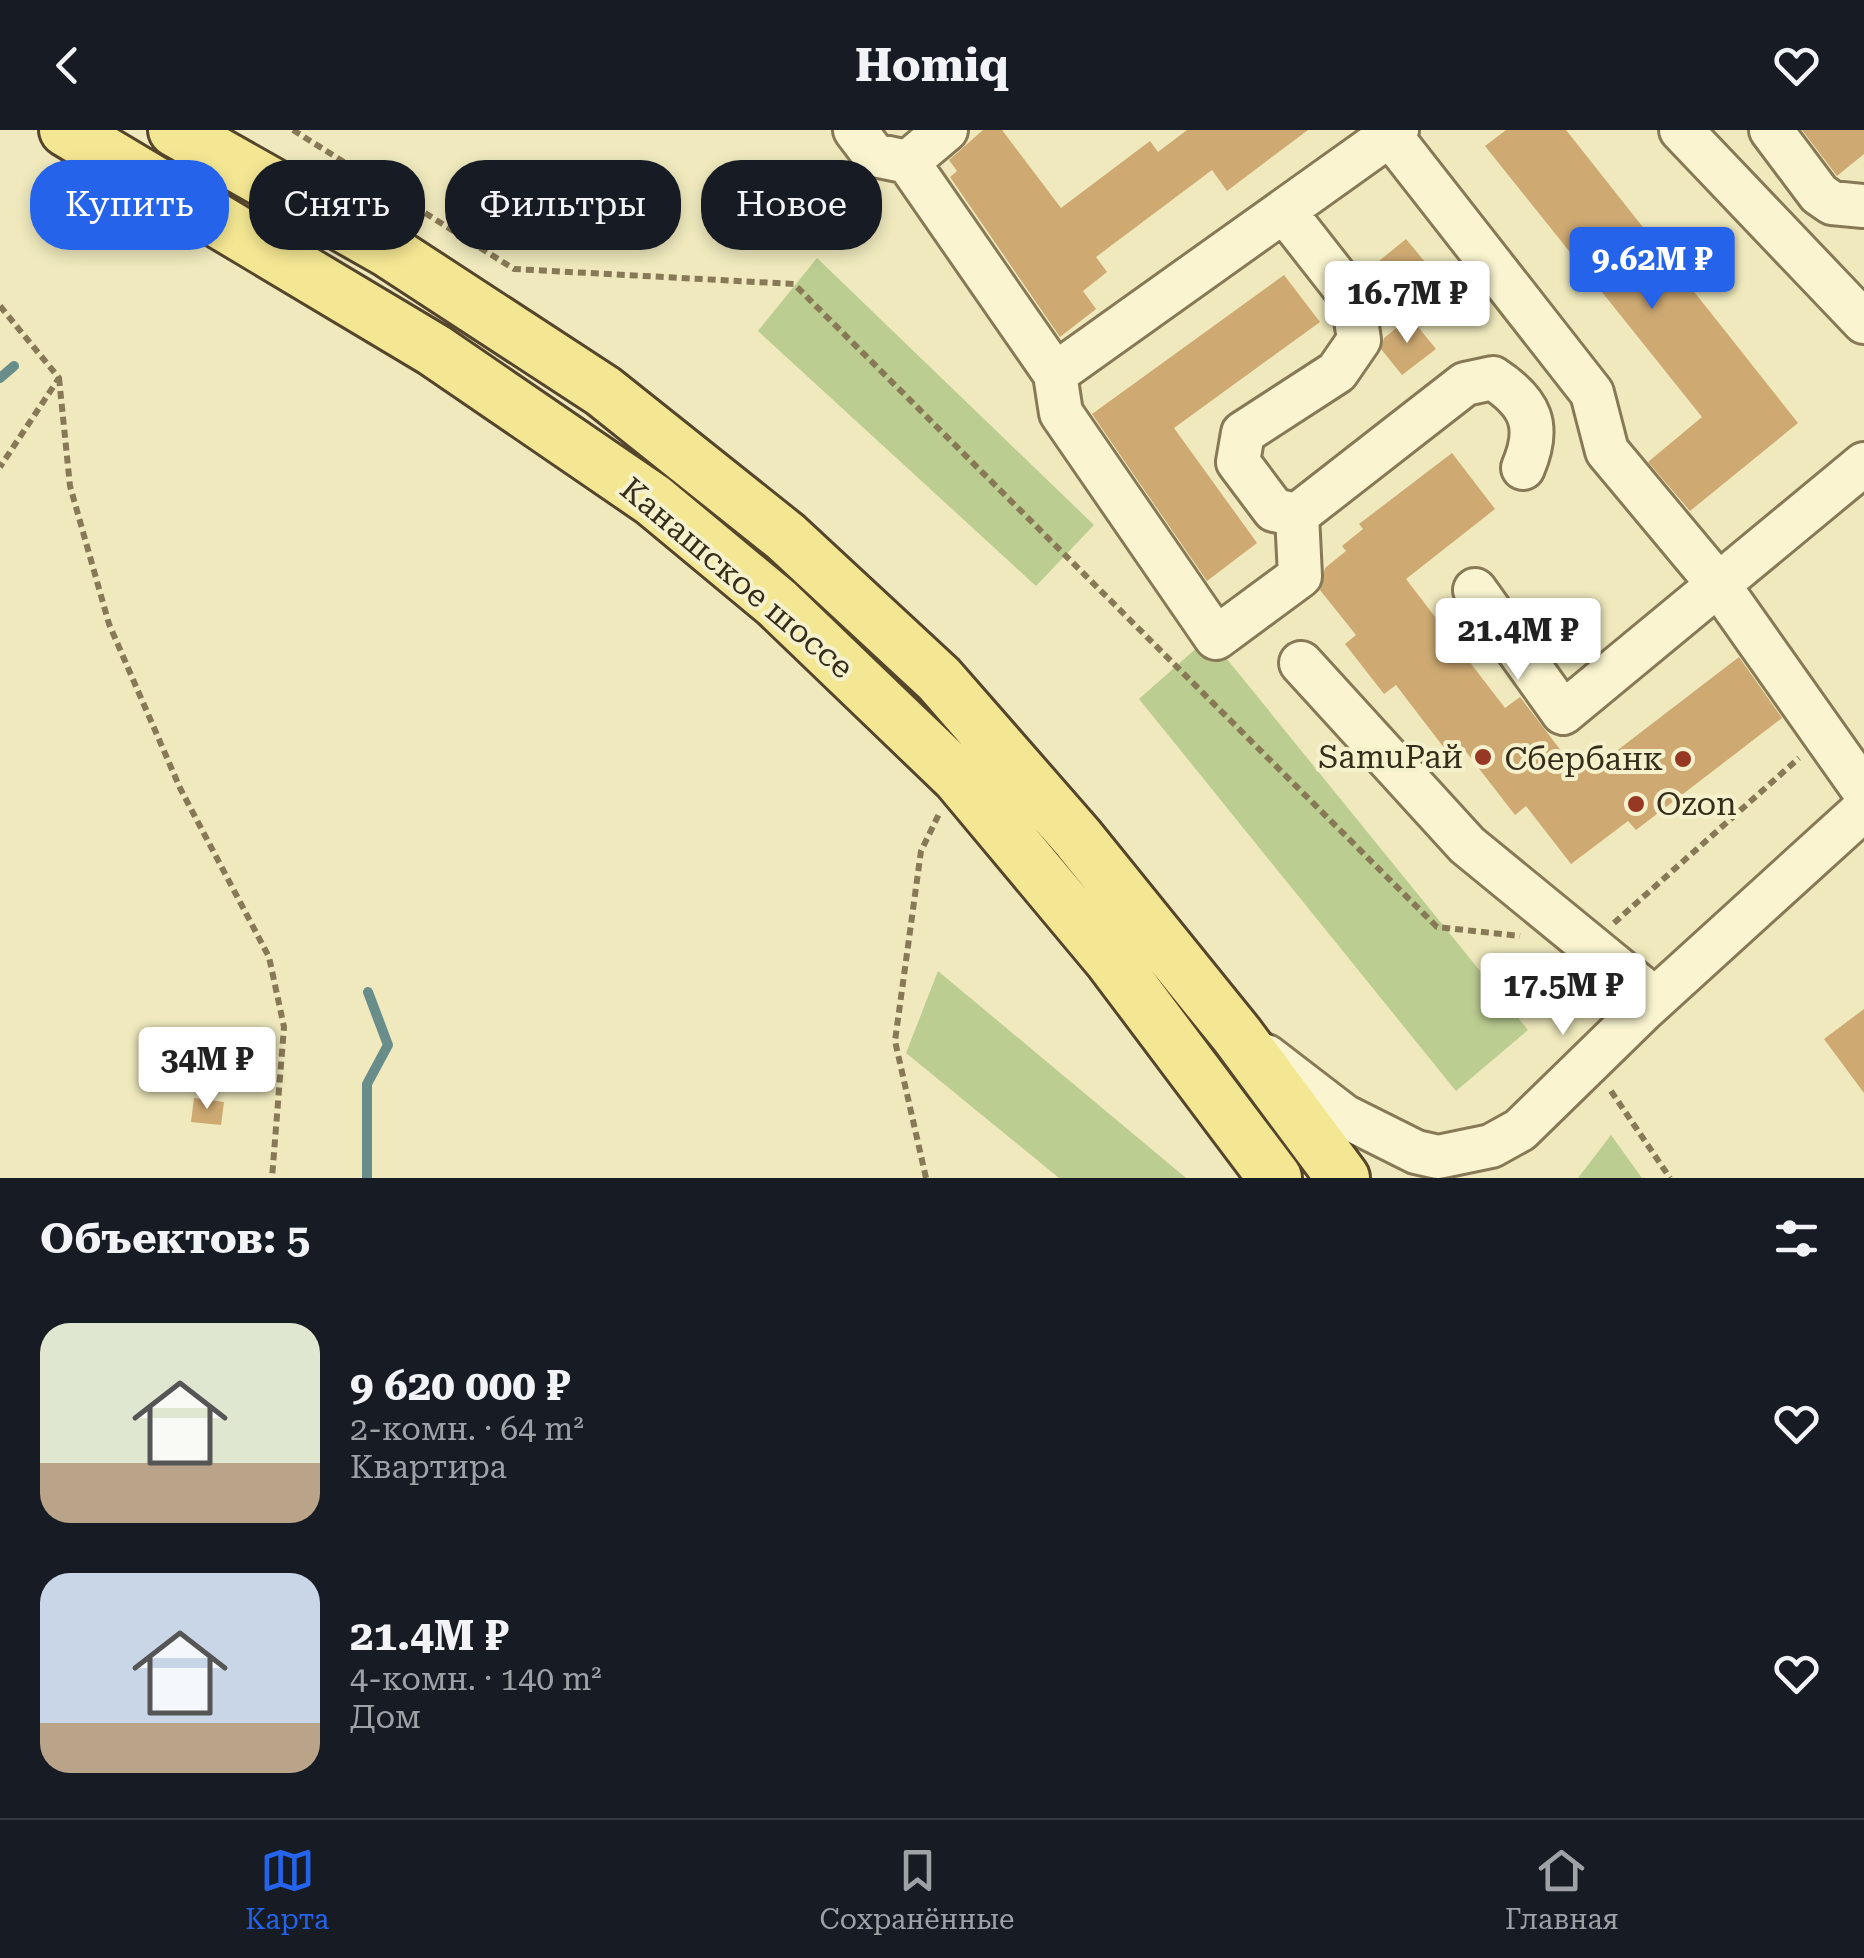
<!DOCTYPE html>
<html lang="ru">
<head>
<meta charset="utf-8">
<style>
	:root { --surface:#171b24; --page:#242831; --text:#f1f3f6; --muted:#9ea1a6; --line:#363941; --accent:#2563eb }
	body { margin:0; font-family:"Roboto Serif",serif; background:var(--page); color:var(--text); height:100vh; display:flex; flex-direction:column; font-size:38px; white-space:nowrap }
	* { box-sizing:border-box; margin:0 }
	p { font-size:32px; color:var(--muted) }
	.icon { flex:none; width:55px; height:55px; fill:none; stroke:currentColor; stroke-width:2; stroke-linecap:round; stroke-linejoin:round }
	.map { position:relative; height:1048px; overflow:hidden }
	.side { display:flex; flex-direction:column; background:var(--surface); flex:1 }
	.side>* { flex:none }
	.hud { position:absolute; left:30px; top:30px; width:1000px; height:90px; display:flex; gap:20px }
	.price { position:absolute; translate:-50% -85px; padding:0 22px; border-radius:10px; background:#fff; color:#222; font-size:32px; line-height:65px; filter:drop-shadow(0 2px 5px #0008) }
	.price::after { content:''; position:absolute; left:50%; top:60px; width:30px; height:22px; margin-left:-15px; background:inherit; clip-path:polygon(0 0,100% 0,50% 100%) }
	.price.on { background:var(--accent); color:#fff }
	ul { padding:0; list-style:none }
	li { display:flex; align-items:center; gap:30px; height:250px; padding:0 40px }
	li span { display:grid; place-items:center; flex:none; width:280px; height:200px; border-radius:30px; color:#555 }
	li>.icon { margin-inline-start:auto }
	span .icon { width:120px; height:120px; fill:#fffc; stroke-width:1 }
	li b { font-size:42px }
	h2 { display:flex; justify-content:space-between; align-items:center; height:120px; padding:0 40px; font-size:42px }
	.tag { padding:0 35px; border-radius:40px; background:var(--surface); box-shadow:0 5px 15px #0003; font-size:35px; line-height:90px }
	.tag.on { background:var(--accent); color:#fff }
	header { display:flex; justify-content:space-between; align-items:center; height:130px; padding:0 40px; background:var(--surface); font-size:45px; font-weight:700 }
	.tab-bar { display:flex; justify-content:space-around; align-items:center; height:140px; border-top:2px solid var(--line); background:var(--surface); font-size:28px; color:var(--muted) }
	.tab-bar a { display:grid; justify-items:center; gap:5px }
	.tab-bar .on { color:var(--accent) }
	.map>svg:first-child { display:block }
</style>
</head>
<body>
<header><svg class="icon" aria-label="back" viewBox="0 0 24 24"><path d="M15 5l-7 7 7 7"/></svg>Homiq<svg class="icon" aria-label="heart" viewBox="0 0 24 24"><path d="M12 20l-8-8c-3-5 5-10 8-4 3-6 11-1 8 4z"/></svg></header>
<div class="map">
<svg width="1864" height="1048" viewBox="0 0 1864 1048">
	<rect width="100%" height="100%" fill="#efe9bd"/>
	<path fill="#bbcd91" d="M817,128L1094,395L1036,456L758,201Z
		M1209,507L1528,900L1456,961L1139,569Z
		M938,841L1186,1048H1059L906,923Z
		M1611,1005L1642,1048H1578Z"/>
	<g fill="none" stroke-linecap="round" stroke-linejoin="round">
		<path stroke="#688d8b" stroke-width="10" d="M0,248L14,236
			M367,1048V954L388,915L368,862"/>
	</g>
	<path fill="#cea972" d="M983,0H1002L1061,78L1150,11L1158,22L1187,0H1308L1227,61L1212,40L1096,127L1107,142L1083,161L1096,179L1060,207L950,47L957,41L949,30Z
		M1506,0H1566L1798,293L1690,381L1648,332L1702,287L1485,16Z
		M1802,0H1864V24L1837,46Z
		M1406,109L1425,132L1386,163L1368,140Z
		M1284,145L1320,192L1174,298L1257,413L1207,451L1092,284Z
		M1410,187L1436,219L1402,245L1381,219L1384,208Z
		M1452,323L1495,379L1406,449L1505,578L1520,567L1575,639L1586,630L1593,639L1739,527L1782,588L1636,700L1628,691L1571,734L1526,676L1515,685L1460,614L1448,623L1396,555L1384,564L1345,514L1356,505L1320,460L1325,438L1346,421L1342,416L1363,399L1359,394Z
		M1864,879V963L1824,909Z
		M194,968L224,972L221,995L191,992Z"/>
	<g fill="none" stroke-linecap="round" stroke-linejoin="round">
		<g stroke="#877956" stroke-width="48">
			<path id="minor" d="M855,0L874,25L908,32L1055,244L1061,283L1216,508L1300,446L1297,385
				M1681,0L1864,192
				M1771,0L1819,64L1832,73L1864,76
				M1390,5L1592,263L1607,321L1718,454L1864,661
				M908,32L946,0
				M1284,81L1353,169L1359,210L1337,242L1243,303L1238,332L1274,380L1297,385L1465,254L1493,248C1531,273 1541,296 1523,338
				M1055,244L1397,0
				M1475,460L1563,583L1864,334
				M1301,533L1467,715L1655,869
				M1266,926L1344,986L1416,1022L1438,1027L1491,1016L1520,1000L1643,880L1864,679"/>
		</g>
		<g stroke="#54452b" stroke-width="58">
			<path id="major" d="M66,0L434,220L653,370L777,473L958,647L1111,830L1275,1048
				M175,0L387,120L603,261L786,407L939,549L1077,707L1237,905L1343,1048"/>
		</g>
		<path stroke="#877956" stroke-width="6" stroke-dasharray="8 5" stroke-linecap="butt" d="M293,0L514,139L794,154L1437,797L1520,806
			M0,176L59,248L0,337
			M59,248L70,356L109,494L180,658L269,827L284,897L272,1048
			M1614,793L1799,628
			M1611,961L1670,1048
			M926,1048L895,911L921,721L939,684"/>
		<use href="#minor" stroke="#faf5d0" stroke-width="42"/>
		<use href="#major" stroke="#f4e793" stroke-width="52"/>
	</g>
	<g fill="#973824" stroke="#f6f1cd" stroke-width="4">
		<circle cx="1483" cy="627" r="10"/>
		<circle cx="1683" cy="629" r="10"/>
		<circle cx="1636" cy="674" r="10"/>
	</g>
	<g text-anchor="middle" stroke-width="8" stroke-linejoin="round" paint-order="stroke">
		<g font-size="32" fill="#362d1b" stroke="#f6f1cd">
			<text transform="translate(737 448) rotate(40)" y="11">Канашское шоссе</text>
		</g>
		<g font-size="32" fill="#362d1b" stroke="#f6f1cd" text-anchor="end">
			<text x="1463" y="638">SamuРай</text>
			<text x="1663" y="640">Сбербанк</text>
			<text x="1656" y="685" text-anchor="start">Ozon</text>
		</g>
	</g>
</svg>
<b class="price on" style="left:1652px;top:182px">9.62M ₽</b>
<b class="price" style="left:1407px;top:216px">16.7M ₽</b>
<b class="price" style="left:1518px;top:553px">21.4M ₽</b>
<b class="price" style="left:1563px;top:908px">17.5M ₽</b>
<b class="price" style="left:207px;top:982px">34M ₽</b>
<div class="hud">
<a class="tag on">Купить</a>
<a class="tag">Снять</a>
<a class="tag">Фильтры</a>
<a class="tag">Новое</a>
</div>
</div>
<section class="side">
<h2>Объектов: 5<svg class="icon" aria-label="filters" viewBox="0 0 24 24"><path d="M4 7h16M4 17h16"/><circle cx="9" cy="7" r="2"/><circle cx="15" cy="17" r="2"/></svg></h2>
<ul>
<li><span style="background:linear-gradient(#dfe7d0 70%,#b9a48a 0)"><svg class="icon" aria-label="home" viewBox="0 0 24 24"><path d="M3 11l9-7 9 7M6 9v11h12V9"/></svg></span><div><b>9 620 000 ₽</b><p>2-комн. · 64 m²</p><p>Квартира</p></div><svg class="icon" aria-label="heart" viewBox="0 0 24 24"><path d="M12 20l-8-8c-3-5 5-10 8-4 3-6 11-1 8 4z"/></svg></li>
<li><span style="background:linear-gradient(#c9d6e8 75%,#b9a48a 0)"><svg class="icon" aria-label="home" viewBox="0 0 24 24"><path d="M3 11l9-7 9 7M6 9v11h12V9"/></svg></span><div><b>21.4M ₽</b><p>4-комн. · 140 m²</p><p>Дом</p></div><svg class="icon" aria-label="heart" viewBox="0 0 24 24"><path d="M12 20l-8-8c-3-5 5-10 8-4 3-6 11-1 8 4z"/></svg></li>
</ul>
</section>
<nav class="tab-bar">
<a class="on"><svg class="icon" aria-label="map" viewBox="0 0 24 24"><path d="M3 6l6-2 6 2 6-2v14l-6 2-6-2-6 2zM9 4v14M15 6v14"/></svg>Карта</a>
<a><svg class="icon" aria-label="saved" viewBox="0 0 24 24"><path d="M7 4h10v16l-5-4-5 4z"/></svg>Сохранённые</a>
<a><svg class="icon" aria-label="home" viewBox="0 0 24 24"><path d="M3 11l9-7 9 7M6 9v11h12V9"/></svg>Главная</a>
</nav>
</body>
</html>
